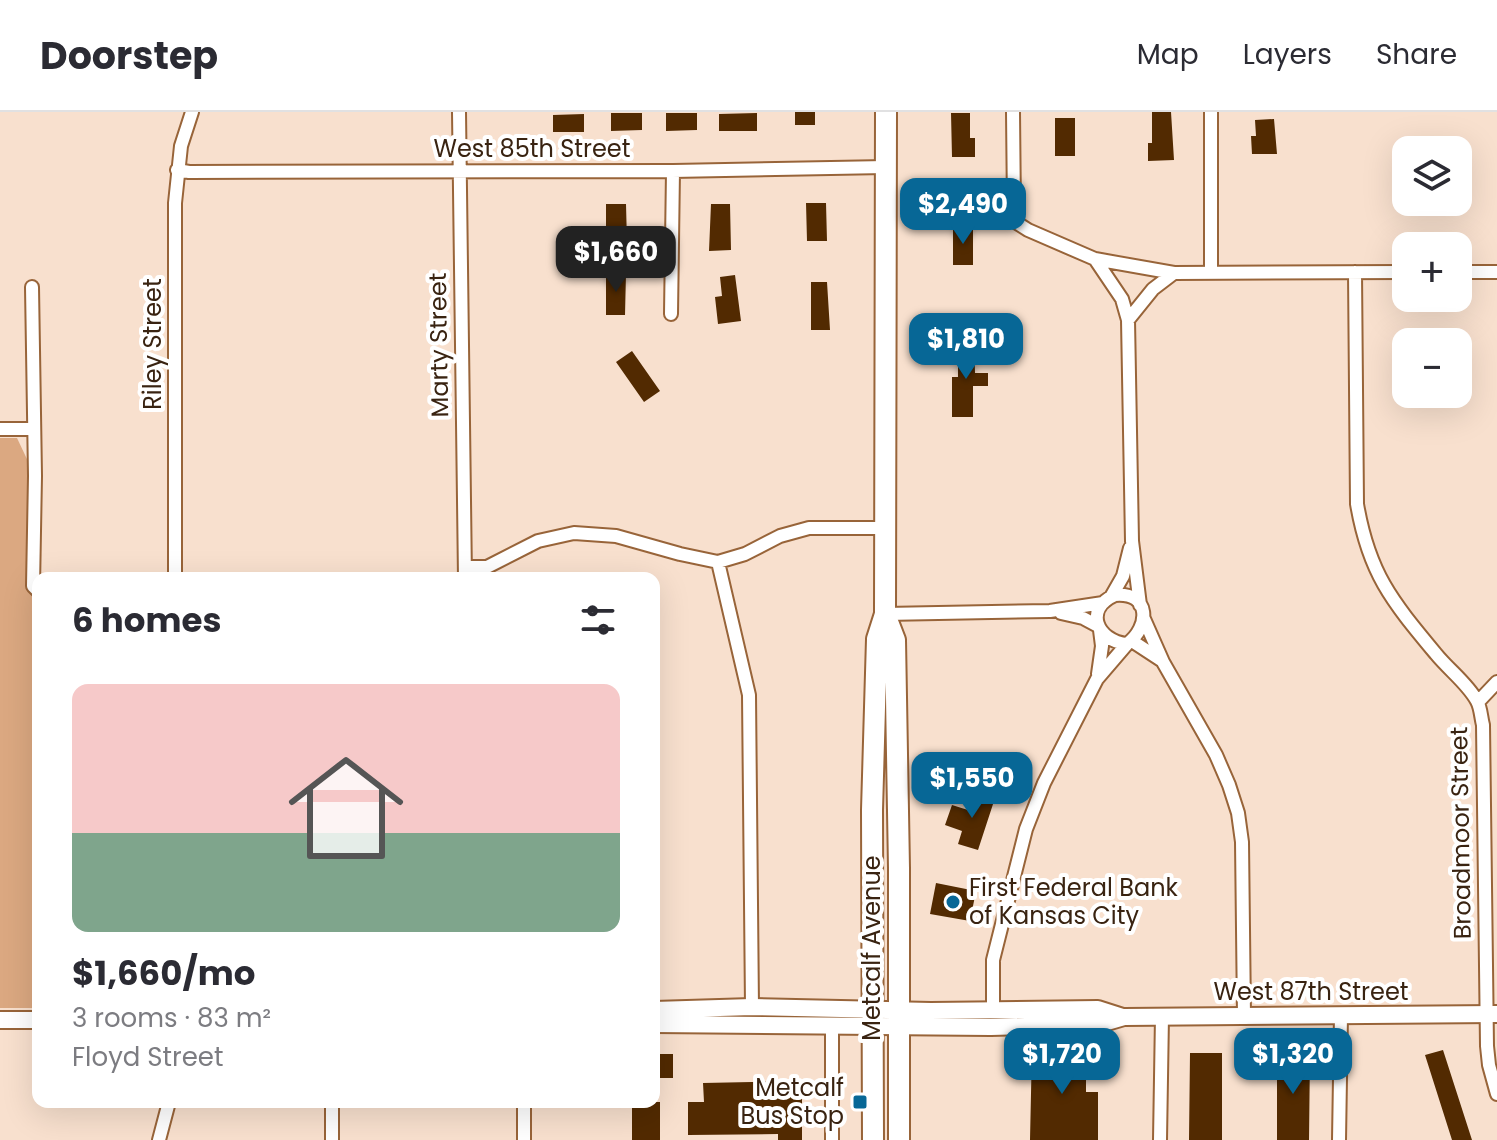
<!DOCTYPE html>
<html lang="en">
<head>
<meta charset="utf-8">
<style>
	:root { --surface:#fff; --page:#f2f2f3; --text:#2b2b33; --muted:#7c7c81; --line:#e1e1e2; --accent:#076796 }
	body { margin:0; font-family:Poppins,sans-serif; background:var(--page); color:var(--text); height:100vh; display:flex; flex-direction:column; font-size:30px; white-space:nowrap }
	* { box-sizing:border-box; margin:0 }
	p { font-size:26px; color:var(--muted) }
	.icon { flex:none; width:44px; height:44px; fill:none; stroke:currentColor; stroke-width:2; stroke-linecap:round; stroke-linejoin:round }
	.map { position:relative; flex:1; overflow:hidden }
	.panel { position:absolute; left:32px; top:460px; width:628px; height:536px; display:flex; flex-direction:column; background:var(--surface); border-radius:16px; box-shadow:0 8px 32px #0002 }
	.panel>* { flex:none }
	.controls { position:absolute; left:1392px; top:24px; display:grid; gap:16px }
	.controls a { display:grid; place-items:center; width:80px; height:80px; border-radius:16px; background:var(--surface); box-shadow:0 8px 32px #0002; font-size:40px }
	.price { position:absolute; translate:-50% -68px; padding:0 18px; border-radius:16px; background:var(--accent); color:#fff; font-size:26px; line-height:52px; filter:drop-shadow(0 2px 4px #0008) }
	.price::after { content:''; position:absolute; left:50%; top:48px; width:24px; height:18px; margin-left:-12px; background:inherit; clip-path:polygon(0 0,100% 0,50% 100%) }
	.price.selected { background:#222; color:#fff }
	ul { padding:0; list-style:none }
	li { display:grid; align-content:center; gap:16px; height:424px; padding:0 40px }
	li span { display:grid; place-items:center; height:248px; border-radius:16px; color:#555 }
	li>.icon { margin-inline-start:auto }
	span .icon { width:144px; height:144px; fill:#fffc; stroke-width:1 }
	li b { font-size:34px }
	h2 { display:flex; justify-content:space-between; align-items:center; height:96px; padding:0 40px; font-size:34px }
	header { display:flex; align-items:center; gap:48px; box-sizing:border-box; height:112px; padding:0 40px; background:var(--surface); border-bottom:2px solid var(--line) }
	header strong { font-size:38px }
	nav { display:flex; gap:44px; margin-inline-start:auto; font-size:28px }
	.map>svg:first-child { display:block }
</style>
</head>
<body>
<header>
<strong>Doorstep</strong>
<nav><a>Map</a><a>Layers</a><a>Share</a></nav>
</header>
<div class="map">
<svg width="1497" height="1028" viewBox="0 0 1497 1028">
	<rect width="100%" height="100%" fill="#f8e0ce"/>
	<path fill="#dba881" d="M0,326H17L35,364L38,479V896H0Z"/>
	<path fill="#522a01" d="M795,0H815V13H795Z
		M1152,0H1171L1174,48L1148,49V31H1152Z
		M611,1H642V18L611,19Z
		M666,1H697V18L666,19Z
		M757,1V19H719V2Z
		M951,1H970V26H975V45H952Z
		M584,2V20H553V3Z
		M1055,6H1075V44H1055Z
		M1274,7L1277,42H1252L1251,24H1256L1255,8Z
		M806,91H826L827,129H807Z
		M606,92H626L627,130H606Z
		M711,92H730L731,138L709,139Z
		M953,115H973V153H953Z
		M606,161H626L625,203H606Z
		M735,163L741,209L718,212L715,185L722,184L720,165Z
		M811,170H827L830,218H811Z
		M958,228H974L975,261H988V274H973V305H952V265H958Z
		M632,239L660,279L644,290L616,250Z
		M974,680L995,686L978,738L958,732L962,719L945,713L952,693L968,698Z
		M936,771L976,779L970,809L930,802Z
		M1032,935H1086V980H1098V1028H1030Z
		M1443,938L1472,1028H1452L1425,943Z
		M1190,941H1222V1028H1189Z
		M1277,941H1310L1309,1028H1277Z
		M654,942H673V966H654Z
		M802,969V1028H778V1022L688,1023V990H704L703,971Z
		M632,990H660V1028H632Z"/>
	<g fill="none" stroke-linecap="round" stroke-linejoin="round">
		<g stroke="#986439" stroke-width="16">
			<path id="minor" d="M459,0L465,466
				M1013,0L1014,98L1017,111L1028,118L1095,147L1174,161L1406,160
				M1211,0V160
				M177,58L189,60L673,59L886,55
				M1095,147L1122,187L1128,208L1132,429L1140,493
				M1355,160L1357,392C1369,462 1392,489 1436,542C1449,558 1468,572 1477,589C1481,596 1481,606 1483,613L1487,934L1489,953L1497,982
				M1458,160H1497
				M32,175L35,364L33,474L38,479
				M671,202L673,59
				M1128,208L1153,177L1174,161
				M0,317H33
				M718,450L749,583L752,895
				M465,455H487L538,429L574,421L616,424L680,442L718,450L745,442L780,424L809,416H886
				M175,466V91L181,34L192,0
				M1115,483C1151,480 1150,515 1127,532C1097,529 1083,497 1115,483Z
				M1111,485L1123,464L1130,436
				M1061,501L1083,506L1098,514
				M885,502L1050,499L1103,491
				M1144,507L1163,550L1216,643L1229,673L1238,701L1242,730L1244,904
				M1132,529L1161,548
				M1098,562L1102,534L1100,518
				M1478,590L1497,570
				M993,899V848L1026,717L1044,671L1097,567L1127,532
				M332,990V1028
				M524,990V1028
				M159,1028L169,990
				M832,1028V914
				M1160,1028L1162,904
				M1339,1028L1341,903"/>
		</g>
		<g stroke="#986439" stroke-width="20">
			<path id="tertiary" d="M654,898L752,895L931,899L1098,897L1123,905
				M0,908H38
				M654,912L991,915L1100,912L1124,905L1497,902"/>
		</g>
		<g stroke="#986439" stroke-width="24">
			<path id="primary" d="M885,502L895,528L899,756V1028
				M873,1028L872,698L877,527L885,502L886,0"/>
		</g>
		<use href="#minor" stroke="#fff" stroke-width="12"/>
		<use href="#tertiary" stroke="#fff" stroke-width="16"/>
		<use href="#primary" stroke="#fff" stroke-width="20"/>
	</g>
	<g fill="#076796" stroke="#fff" stroke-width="3">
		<circle cx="953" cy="790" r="8"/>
		<rect x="852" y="982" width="16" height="16" rx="4"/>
	</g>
	<g text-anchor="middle" stroke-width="8" stroke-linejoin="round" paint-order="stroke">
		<g font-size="24" fill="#392311" stroke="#fff">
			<text x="532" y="45">West 85th Street</text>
			<text transform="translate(153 232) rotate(-90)" y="8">Riley Street</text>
			<text transform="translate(439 233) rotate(-91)" y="8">Marty Street</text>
			<text transform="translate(1461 721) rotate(-91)" y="8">Broadmoor Street</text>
			<text transform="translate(872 836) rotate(-90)" y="8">Metcalf Avenue</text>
			<text x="1311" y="888">West 87th Street</text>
		</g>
		<g font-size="24" fill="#392311" stroke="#fff" text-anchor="start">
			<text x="969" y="784">First Federal Bank<tspan x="969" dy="28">of Kansas City</tspan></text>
			<text x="844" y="984" text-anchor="end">Metcalf<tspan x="844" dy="28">Bus Stop</tspan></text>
		</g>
	</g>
</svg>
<div class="controls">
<a><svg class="icon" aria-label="layers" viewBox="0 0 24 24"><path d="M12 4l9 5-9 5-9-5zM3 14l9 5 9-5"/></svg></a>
<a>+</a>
<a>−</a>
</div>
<b class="price" style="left:963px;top:134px">$2,490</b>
<b class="price selected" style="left:616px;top:182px">$1,660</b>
<b class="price" style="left:966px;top:269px">$1,810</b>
<b class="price" style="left:972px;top:708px">$1,550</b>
<b class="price" style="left:1062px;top:984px">$1,720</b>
<b class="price" style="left:1293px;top:984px">$1,320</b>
<section class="panel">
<h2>6 homes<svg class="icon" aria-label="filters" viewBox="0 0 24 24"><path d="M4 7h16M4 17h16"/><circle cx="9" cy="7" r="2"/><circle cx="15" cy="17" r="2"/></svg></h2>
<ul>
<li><span style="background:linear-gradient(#f6c9c9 60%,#7fa58c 0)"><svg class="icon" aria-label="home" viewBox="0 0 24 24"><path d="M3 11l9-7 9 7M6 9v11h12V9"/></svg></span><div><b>$1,660/mo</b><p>3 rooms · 83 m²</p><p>Floyd Street</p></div></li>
</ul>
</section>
</div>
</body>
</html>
